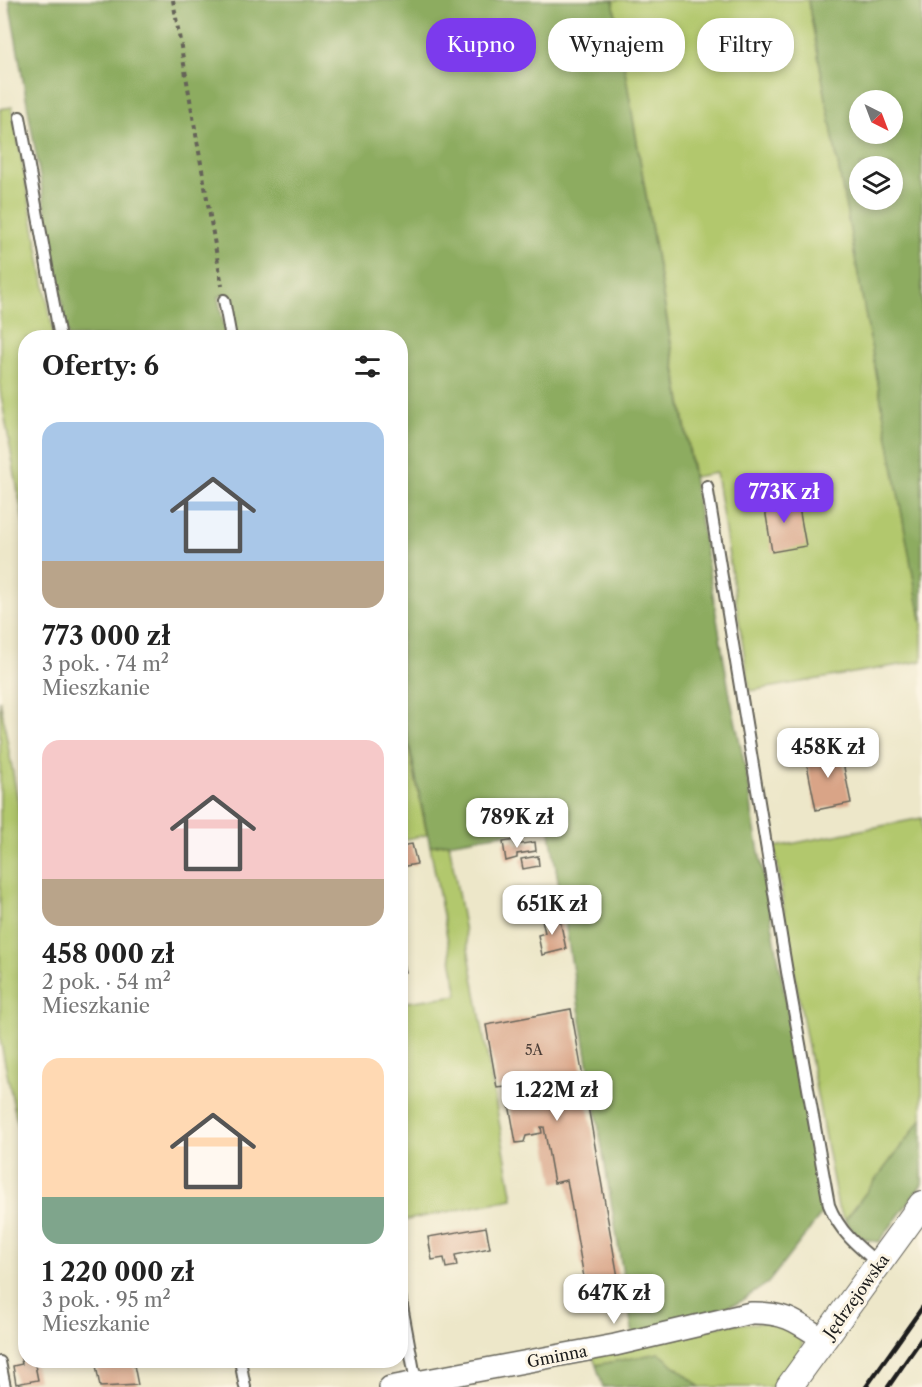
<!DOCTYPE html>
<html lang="pl">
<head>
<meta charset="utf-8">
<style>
	:root { --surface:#fff; --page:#f2f2f2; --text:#222; --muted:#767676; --accent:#7c3aed }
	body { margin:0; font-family:"Libre Caslon Text",serif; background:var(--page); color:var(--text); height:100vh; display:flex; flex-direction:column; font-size:22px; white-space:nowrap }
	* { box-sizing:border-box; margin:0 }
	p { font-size:20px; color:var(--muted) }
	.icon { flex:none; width:33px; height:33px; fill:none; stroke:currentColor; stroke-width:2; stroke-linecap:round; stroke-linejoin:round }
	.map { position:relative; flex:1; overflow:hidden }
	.drawer { position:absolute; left:18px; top:330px; width:390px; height:1038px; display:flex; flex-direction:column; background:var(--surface); border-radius:24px; box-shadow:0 3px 9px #0003 }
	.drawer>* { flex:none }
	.guide { position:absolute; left:426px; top:18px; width:405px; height:54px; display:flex; gap:12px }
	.needle { width:39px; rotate:138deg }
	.fabs { position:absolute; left:849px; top:90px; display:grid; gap:12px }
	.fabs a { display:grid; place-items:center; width:54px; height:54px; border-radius:50%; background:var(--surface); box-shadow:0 3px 9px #0003; font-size:30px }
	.price { position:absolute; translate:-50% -51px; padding:0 14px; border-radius:12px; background:#fff; color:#222; font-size:20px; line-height:39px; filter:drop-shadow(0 2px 3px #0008) }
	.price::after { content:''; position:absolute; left:50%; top:36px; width:18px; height:14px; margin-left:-9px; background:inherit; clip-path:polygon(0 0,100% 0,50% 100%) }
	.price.active { background:var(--accent); color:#fff }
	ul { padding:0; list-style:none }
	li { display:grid; align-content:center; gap:12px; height:318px; padding:0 24px }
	li span { display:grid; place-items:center; height:186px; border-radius:18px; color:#555 }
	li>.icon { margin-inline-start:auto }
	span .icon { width:108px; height:108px; fill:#fffc; stroke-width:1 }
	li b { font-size:26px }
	h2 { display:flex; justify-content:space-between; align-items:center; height:72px; padding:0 24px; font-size:26px }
	.tag { padding:0 21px; border-radius:24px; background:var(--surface); box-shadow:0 3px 9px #0003; font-size:21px; line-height:54px }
	.tag.active { background:var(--accent); color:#fff }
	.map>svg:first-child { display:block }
</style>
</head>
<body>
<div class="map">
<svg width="922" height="1387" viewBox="0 0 922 1387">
	<rect width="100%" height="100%" fill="#fcf5e5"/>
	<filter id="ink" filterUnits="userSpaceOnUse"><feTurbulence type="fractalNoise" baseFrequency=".0167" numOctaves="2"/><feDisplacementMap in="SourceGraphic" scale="12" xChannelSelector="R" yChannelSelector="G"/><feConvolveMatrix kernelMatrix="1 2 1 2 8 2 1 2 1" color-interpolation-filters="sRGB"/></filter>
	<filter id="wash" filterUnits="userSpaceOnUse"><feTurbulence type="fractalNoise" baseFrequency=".008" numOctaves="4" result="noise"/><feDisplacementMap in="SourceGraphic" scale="24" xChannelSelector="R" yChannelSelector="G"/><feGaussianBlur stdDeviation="1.35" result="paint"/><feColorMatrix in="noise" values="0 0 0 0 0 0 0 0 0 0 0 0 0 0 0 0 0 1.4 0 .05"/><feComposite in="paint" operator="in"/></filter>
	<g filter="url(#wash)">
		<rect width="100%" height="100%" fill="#ede7c9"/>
		<path fill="#b2c86d" stroke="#677244" stroke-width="1.5" d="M613,0H808L922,624V661L750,691L716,473L694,477Z
			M12,107L54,337L26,338L25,531L0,390V109Z
			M0,700L25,841V1161L0,1039Z
			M400,705L427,835L401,840H400Z
			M922,818V1119L845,1220L838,1207L788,939L775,847Z
			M449,843L513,1199L401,1221L400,1003L458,995L430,846Z
			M782,1322L802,1335C806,1353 784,1374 774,1387H700L659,1353L596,1365L592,1355L728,1324Z"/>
		<path fill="#8dac60" stroke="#54643e" stroke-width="1.5" fill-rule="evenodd" d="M9,0H613L730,696L750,790L752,813L824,1211L768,1283L738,1303L633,1335L549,826L430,846L401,705L400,338L235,337L227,293L218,297L226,337H68Z
			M808,0H922V624ZM892,100V134H860V100ZM892,166V200H860V166Z
			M922,1119V1184L879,1242C861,1240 855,1235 845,1220Z
			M659,1353L700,1387H603L596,1365Z"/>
		<g id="blocks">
			<path fill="#d9a487" d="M781,494L783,504L798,502L806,546L772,552L763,497Z
				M840,747L851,803L816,810L805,755Z
				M514,840L515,845L535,842L536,851L517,854V858L506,861L503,842Z
				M412,844L417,864L400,867V846Z
				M538,856L539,866L523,869L521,859Z
				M559,915L566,949L542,955L538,935L545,933L542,919Z
				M400,945L406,972L400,973Z
				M571,1009L619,1283L586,1289L567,1180L554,1183L544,1127H541L542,1133L526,1136L524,1142L516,1143L506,1087L497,1088L486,1025Z
				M486,1227L490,1248L455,1255L457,1266L446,1268L444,1258L432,1260L428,1237Z
				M26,1353V1360H34L38,1380L16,1384L13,1366L22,1364L20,1354Z
				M95,1360H133L138,1385L100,1387Z"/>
		</g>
	</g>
	<g filter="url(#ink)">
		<use href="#blocks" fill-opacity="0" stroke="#656359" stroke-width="1.5"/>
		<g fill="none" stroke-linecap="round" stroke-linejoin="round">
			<g stroke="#656359" stroke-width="14">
				<path id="service" d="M20,117L60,338
					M224,300L231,338
					M707,486L787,972L829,1205C839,1231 857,1246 879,1264
					M400,1295L416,1382
					M240,1360L245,1387
					M0,1362L5,1387"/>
			</g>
			<g stroke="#656359" stroke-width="24">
				<path id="minor" d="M390,1387L615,1345L751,1313C785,1312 797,1322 824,1340"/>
			</g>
			<g stroke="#656359" stroke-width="28">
				<path id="tertiary" d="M789,1387L922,1204"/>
			</g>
			<path stroke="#656359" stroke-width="4" stroke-dasharray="4.5 4.5" stroke-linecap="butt" d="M173,0L222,286"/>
			<use href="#service" stroke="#fff" stroke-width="10"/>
			<use href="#minor" stroke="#fff" stroke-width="21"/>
			<use href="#tertiary" stroke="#fff" stroke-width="26"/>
			<path stroke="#1c1c1c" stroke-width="4.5" d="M866,1387L922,1308
				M888,1387L922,1338"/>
		</g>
	</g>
	<g text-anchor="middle" stroke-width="6" stroke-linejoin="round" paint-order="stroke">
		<g font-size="14" fill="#4b3e37">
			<text x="534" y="1055">5A</text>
		</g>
		<g font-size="16" fill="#1c1c1c" stroke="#fcf5e5">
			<text transform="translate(856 1296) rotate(-54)" y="6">Jędrzejowska</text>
			<text transform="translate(557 1356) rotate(-11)" y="6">Gminna</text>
		</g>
	</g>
</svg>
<div class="fabs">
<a><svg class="needle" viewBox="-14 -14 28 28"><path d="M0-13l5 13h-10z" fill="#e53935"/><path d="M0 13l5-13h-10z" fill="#767676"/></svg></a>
<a><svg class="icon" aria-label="layers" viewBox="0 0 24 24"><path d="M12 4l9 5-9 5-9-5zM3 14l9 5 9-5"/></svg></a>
</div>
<b class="price active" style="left:784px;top:524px">773K zł</b>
<b class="price" style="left:828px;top:779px">458K zł</b>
<b class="price" style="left:517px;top:849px">789K zł</b>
<b class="price" style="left:552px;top:936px">651K zł</b>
<b class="price" style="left:557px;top:1122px">1.22M zł</b>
<b class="price" style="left:614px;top:1325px">647K zł</b>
<div class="guide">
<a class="tag active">Kupno</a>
<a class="tag">Wynajem</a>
<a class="tag">Filtry</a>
</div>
<section class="drawer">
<h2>Oferty: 6<svg class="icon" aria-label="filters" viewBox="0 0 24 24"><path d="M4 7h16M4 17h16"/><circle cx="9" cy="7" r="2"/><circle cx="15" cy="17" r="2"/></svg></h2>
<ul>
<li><span style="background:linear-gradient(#a9c7e8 75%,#b9a48a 0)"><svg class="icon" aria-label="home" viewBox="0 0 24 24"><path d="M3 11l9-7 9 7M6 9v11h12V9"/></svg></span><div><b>773 000 zł</b><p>3 pok. · 74 m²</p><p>Mieszkanie</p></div></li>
<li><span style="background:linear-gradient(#f6c9c9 75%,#b9a48a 0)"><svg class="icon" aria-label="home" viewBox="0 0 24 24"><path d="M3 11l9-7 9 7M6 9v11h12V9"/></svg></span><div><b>458 000 zł</b><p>2 pok. · 54 m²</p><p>Mieszkanie</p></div></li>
<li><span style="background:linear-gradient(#ffd9b3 75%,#7fa58c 0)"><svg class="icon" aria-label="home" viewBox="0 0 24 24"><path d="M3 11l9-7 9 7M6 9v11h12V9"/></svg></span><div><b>1 220 000 zł</b><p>3 pok. · 95 m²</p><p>Mieszkanie</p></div></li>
</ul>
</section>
</div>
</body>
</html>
